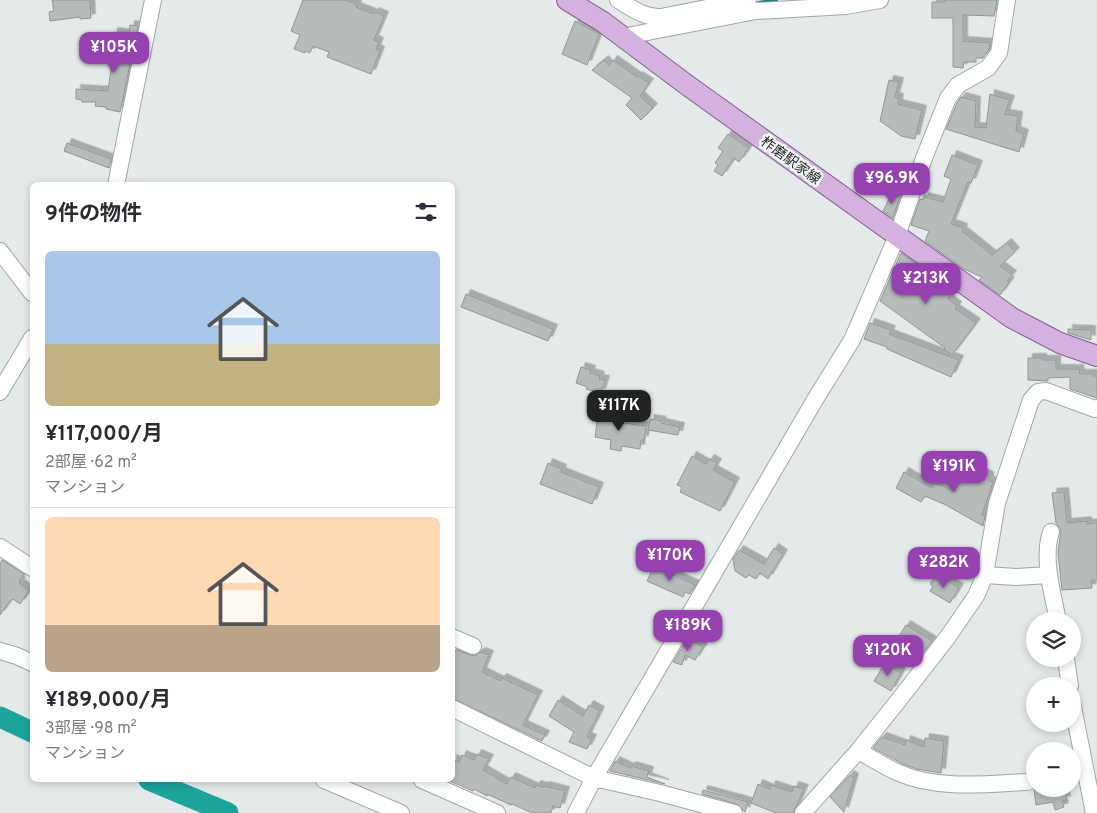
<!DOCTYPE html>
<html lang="ja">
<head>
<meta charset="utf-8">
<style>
	:root { --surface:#fff; --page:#f2f2f3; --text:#2b2b33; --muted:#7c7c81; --line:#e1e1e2; --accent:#9541af }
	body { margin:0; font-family:Overpass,"Noto Sans JP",sans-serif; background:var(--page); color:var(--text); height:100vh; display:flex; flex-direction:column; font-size:19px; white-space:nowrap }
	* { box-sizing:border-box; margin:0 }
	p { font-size:16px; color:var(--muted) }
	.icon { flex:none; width:28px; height:28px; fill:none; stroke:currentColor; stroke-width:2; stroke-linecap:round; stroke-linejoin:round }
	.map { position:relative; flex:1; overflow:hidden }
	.side { position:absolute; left:30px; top:182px; width:425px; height:600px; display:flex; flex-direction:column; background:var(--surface); border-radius:8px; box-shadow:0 2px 8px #0003 }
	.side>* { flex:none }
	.buttons { position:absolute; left:1026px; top:612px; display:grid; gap:10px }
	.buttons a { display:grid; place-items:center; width:55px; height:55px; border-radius:50%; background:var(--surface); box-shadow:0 2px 8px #0003; font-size:25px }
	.price { position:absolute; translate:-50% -42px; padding:0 11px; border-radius:10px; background:var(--accent); color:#fff; font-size:16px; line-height:32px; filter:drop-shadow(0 1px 2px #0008) }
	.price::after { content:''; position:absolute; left:50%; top:30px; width:15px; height:11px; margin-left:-8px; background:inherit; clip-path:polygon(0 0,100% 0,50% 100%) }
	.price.on { background:#222; color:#fff }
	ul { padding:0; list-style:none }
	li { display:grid; align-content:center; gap:10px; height:265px; padding:0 15px }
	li+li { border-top:1px solid var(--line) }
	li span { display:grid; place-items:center; height:155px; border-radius:8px; color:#555 }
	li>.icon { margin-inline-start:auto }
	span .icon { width:90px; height:90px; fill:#fffc; stroke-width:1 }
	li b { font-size:21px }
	h2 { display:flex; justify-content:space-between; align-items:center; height:60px; padding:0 15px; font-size:21px }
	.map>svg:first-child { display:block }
</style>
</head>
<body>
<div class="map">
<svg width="1097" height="813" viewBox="0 0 1097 813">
	<defs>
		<filter id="shadow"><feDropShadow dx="4.5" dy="-4.5" stdDeviation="0" flood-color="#0004"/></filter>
	</defs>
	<rect width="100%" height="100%" fill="#e4e9e9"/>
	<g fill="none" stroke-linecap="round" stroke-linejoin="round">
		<path stroke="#1e7e79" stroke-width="4" d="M759,3L776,0"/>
		<path stroke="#1ca39c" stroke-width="21" d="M0,717L32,732
			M149,780L228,813"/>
	</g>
	<path fill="#b6bbbb" stroke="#929797" filter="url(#shadow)" d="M52,0H90L91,18L80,19V17L50,21L49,12L54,11Z
		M303,0H346L357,5L356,7L374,14L375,12L384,16L374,40L379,42L376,49L380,51L371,74L327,57L329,52L313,46L310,53L305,51V53L294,49L300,35L291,31Z
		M945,0H997L994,16L963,15V41L990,43L989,49L983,58H976V62H964L963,68L953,67V18H932V2H945Z
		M575,21L599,34L587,65L562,54Z
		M130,25L138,26L120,112L106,109V107L95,106L96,102H82V100L76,99V89L108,91L113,54H111L113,32L129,34Z
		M604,60L609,66L613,60L637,77L638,76L649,83L640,96L653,108L641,120L626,105L632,98L592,70Z
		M889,80L899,82L895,97L899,98L898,104L922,110L915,139L901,136L880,121Z
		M990,94L1010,100L1005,114L1018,116L1016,131L1024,134L1019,152L946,129L957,103L961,97L976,101L975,127L986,128Z
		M728,134L749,148L739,162L734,158L722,176L714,171L718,165L715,163L723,151L718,148Z
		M67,143L111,159L109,168L64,151Z
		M952,155L978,165L971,183L968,182L951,224L963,228L962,231L992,255L1007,243L1015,252L1000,266L1012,275L1007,281H1010L1000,295L979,280L982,277L964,269L925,241L929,231L911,225L920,199L923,200L924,197L943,202L951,179L944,176Z
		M893,191L899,199L893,218L883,211Z
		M901,253L927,272L926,274L944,287L945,285L954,291L948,299L957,306L955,309L976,323L952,355L944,349L945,348L880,301Z
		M466,294L553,329L548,341L461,307Z
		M870,323L891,330L889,334L959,360L951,377L887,349V347L864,339Z
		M1068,329L1091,330V340L1068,333Z
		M1028,358H1042V360H1056V369H1079L1080,374H1093V376H1097V398L1070,389V377L1048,378V381L1028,380Z
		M581,367L591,370L590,373L600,376L599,379L605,380L601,393L586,389L587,387L576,383Z
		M599,409L609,410L608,421L646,426L644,440H641L640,449L622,446L621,451L610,449L611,440L595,437Z
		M650,419L662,421L661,423L680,427L678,435L648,430Z
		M692,456L706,464L710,459L717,463L713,470L735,482L720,511L680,492L682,487L677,485Z
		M548,463L562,469L561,472L599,487L592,504L540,484Z
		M967,467L989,476V481L993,482L982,515L985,516L983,526L946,505L925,496L921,502L896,488L904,472L932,488L934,483L938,485L939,484L955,492L960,476L963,477Z
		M1064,492L1067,523L1087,521V524L1096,523L1097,524V580H1091L1092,588L1062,590L1058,553L1061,530L1056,523L1052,493Z
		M774,548L783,554L768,579L760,573L756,579L749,575L746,578L735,571L733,559L739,550L764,564Z
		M2,560L24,574L19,581L21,582L19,583L29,591L20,604L13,599L10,601L0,615V565Z
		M654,566L695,585L690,594L685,592L683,597L647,581Z
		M936,575L941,578L942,577L959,588L950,603L930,591L933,586L930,584Z
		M906,625L932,641L922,654L915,650L914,652L896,641Z
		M688,638L703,647L695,660L685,655L682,665L673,662Z
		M456,650L470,655L475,656L481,652L489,655L482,672L500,681L502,678L538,695L523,725L545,735L542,741L452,698V656Z
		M885,663L901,673L891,691L874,681Z
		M558,700L583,716L589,705L600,711L587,737L592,739L587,749L569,742L574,732L549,716Z
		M882,737L905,745L906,740L924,747L925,738L944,741L941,773L917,769L903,764L873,748Z
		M477,754L489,759L483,770L507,784L511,777L535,788L536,785L544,787L545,786L565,791L560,808L553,806L551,813H532L512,804L511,805L487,794V796L474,789L473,791L450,781L452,780V759L459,762L462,755L474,760Z
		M615,761L630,768L631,766L649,771L647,777L665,784L610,771Z
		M850,775L854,778L844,812L830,797Z
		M758,784L770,789L771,785L792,792L794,786L804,789L793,813H776L751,803Z
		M1034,789H1064L1066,800L1062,801L1064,807L1055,810L1053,802L1036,805Z
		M703,790L748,802L745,812L737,804L702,794Z"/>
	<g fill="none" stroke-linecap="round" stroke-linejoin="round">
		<g stroke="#a2a7a6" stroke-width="18">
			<path id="minor" d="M618,0C632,8 644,18 661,17L748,0
				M622,37L756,11L846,6L880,0
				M116,185L153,0
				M0,251L32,293
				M0,392L32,338
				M1051,532C1042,558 1053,595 1058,621
				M0,547L32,568
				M985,575L1016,577L1049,575
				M452,637L473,646
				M0,651L17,656L32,663
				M1066,659L1070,686
				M1072,702L1094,813
				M452,708L594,778L660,793L734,813
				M858,751C872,758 885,767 899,773C939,790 985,784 1027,782
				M324,780L401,813
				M422,780L497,813
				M576,813L594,778L816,398L852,340L897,236L924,158L948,98L958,85L988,68L999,53L1007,0
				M803,813L858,751L898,701L947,638L976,596L985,575L997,503L1031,400L1038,392L1046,391L1095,409L1097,408"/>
		</g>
		<g stroke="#855f92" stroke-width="22">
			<path id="major" d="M567,0L603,22L687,85L1012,318L1060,343L1097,356"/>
		</g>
		<use href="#minor" stroke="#fff" stroke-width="16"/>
		<use href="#major" stroke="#d5b1e0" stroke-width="20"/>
	</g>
	<g text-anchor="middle" stroke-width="5" stroke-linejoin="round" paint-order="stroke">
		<g font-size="14" fill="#242626" stroke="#f1f7f6">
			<text transform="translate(791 160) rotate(36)" y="5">柞磨駅家線</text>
		</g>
	</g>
</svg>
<div class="buttons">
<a><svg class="icon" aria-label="layers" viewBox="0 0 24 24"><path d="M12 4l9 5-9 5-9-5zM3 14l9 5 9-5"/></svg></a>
<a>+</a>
<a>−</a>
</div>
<b class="price" style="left:114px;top:74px">¥105K</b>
<b class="price" style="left:892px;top:205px">¥96.9K</b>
<b class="price" style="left:926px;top:305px">¥213K</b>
<b class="price on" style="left:619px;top:432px">¥117K</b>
<b class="price" style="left:954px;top:493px">¥191K</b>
<b class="price" style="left:670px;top:582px">¥170K</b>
<b class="price" style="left:944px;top:589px">¥282K</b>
<b class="price" style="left:688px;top:652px">¥189K</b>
<b class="price" style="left:888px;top:677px">¥120K</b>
<section class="side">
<h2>9件の物件<svg class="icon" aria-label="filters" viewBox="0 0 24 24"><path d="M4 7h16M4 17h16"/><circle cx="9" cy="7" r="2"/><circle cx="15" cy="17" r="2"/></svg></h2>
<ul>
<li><span style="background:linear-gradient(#a9c7e8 60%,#c2b280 0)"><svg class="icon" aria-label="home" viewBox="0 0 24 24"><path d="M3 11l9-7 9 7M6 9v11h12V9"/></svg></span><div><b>¥117,000/月</b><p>2部屋 · 62 m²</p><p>マンション</p></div></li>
<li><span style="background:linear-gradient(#ffd9b3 70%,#b9a48a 0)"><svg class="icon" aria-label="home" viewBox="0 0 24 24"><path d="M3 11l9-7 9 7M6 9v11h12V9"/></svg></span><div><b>¥189,000/月</b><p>3部屋 · 98 m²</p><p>マンション</p></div></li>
</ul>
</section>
</div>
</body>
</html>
